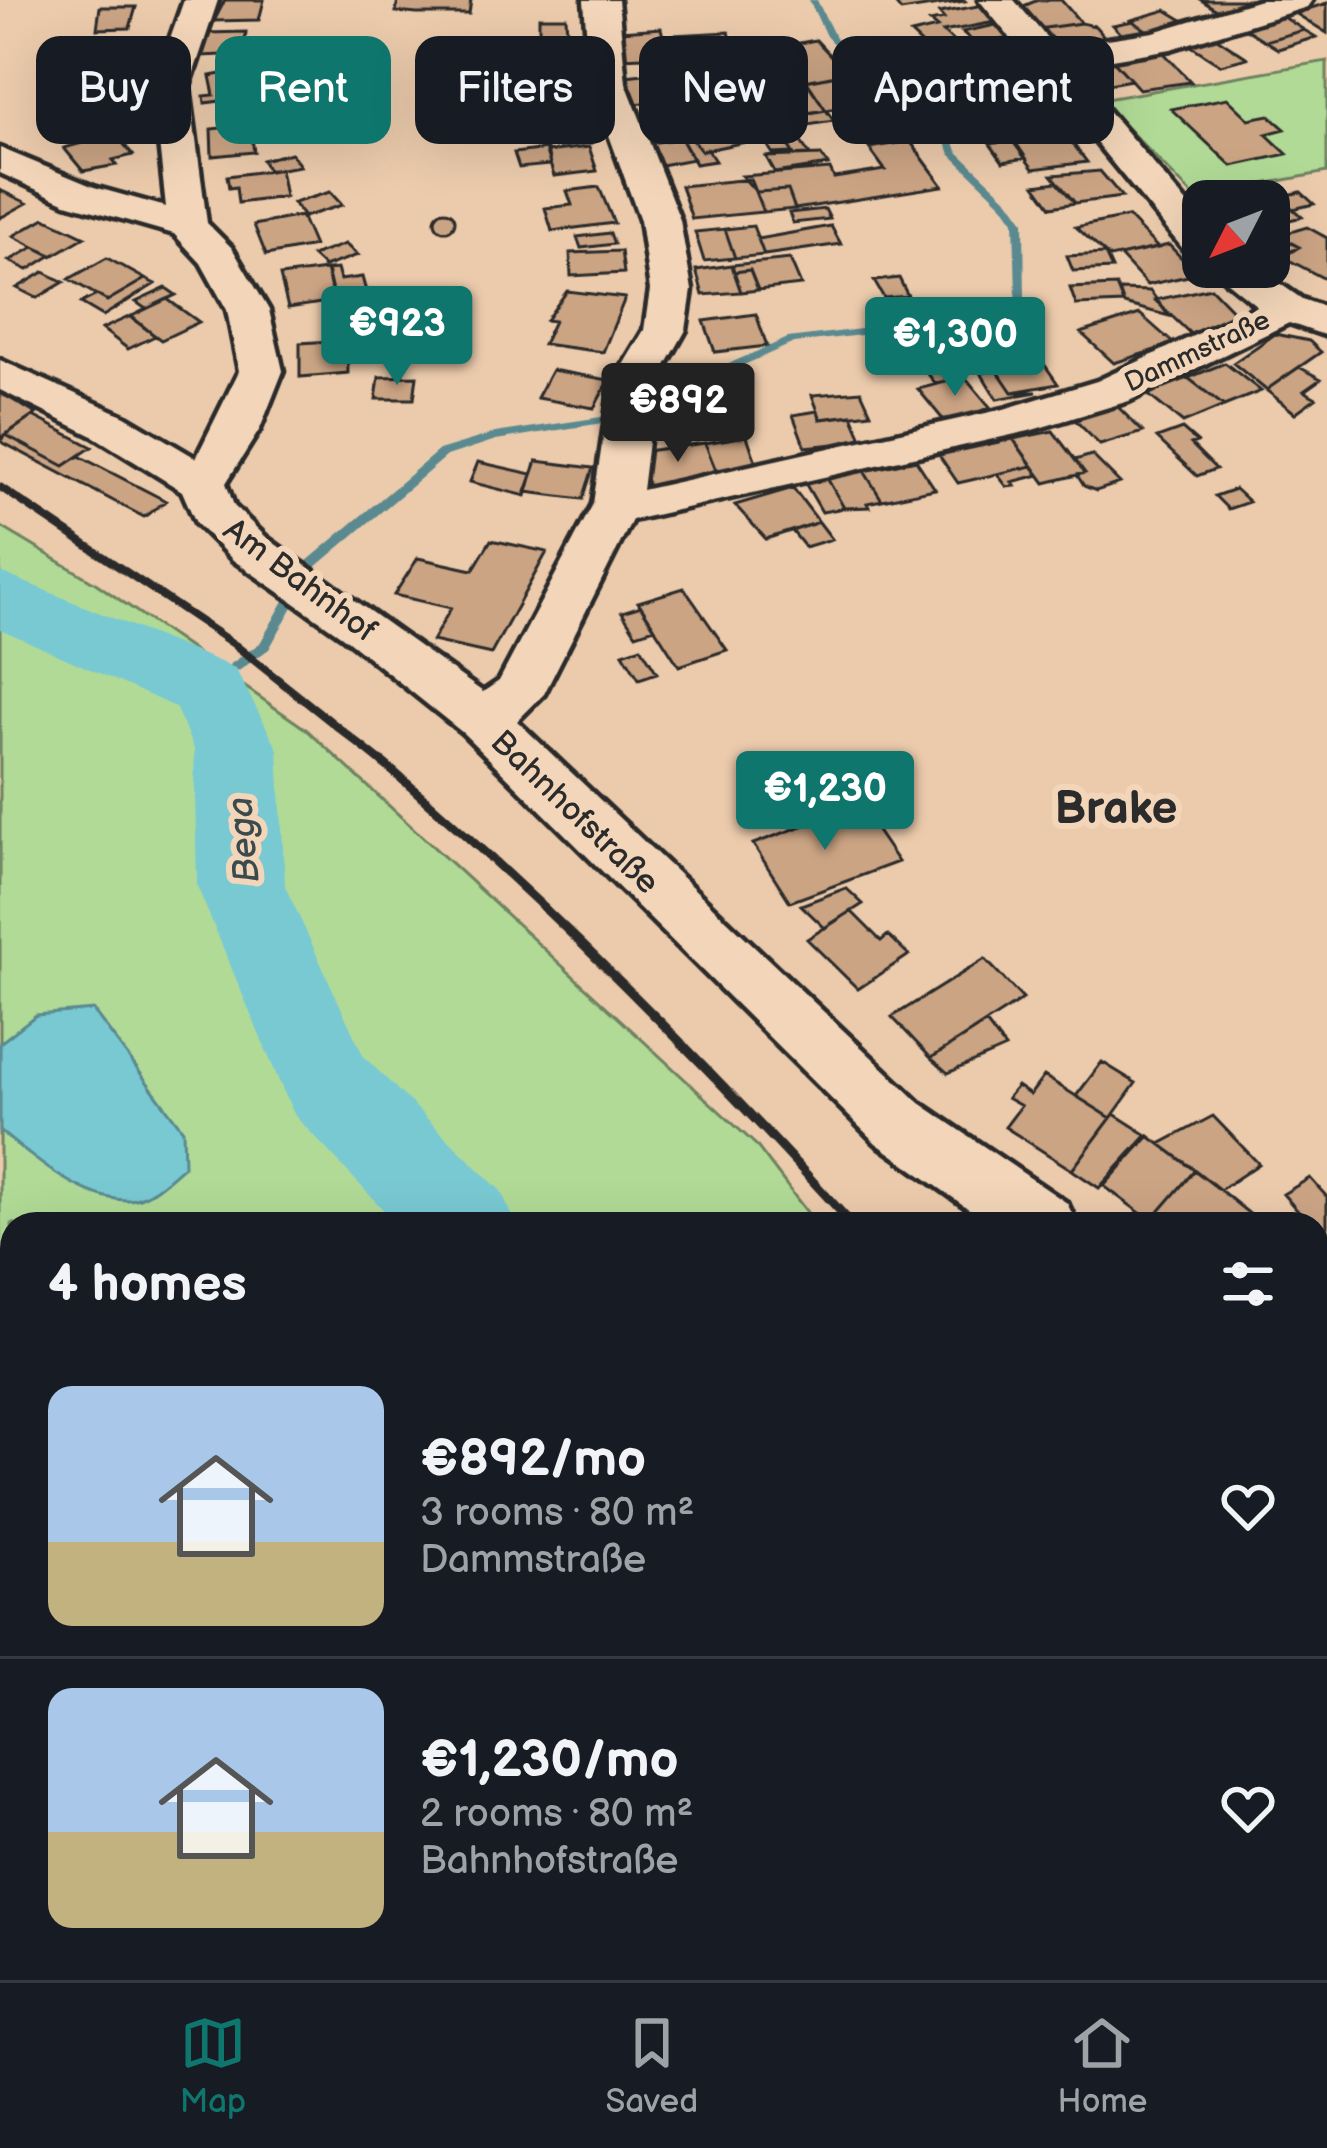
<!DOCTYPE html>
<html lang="en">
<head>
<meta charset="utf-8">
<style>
	:root { --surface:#171b24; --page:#20242c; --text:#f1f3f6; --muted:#9ea1a6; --line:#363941; --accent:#0f766e }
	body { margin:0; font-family:"Balsamiq Sans",sans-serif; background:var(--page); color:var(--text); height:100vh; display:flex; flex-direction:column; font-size:45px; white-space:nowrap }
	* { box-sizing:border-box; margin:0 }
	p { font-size:39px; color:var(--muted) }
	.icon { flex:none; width:66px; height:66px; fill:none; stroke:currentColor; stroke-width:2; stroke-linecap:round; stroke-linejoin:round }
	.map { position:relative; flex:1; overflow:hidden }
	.drawer { position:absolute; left:0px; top:1212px; width:1329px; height:768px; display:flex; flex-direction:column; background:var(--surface); border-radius:36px 36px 0 0; box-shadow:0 12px 48px #0002 }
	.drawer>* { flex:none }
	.banner { position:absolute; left:36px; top:36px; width:1257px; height:108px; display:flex; gap:24px }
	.needle { width:78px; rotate:228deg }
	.fabs { position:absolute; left:1182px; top:180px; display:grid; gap:24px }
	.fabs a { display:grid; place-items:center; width:108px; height:108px; border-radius:24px; background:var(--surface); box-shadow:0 12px 48px #0002; font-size:60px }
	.price { position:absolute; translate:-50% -102px; padding:0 27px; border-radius:12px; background:var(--accent); color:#fff; font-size:39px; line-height:78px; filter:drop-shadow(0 3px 6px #0008) }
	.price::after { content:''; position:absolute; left:50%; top:72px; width:36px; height:27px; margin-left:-18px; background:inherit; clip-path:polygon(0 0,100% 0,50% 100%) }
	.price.on { background:#222; color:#fff }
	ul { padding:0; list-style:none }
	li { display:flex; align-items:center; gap:36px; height:300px; padding:0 48px }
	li+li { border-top:3px solid var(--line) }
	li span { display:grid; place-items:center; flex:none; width:336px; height:240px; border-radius:24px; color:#555 }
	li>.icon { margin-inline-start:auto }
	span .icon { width:144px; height:144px; fill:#fffc; stroke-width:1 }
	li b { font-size:51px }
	h2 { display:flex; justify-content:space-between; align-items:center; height:144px; padding:0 48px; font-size:51px }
	.pill { padding:0 42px; border-radius:24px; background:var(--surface); box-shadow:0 12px 48px #0002; font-size:42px; line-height:108px }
	.pill.on { background:var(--accent); color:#fff }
	.dock { display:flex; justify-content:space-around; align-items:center; height:168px; border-top:3px solid var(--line); background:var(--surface); font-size:33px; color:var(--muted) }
	.dock a { display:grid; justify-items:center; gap:6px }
	.dock .on { color:var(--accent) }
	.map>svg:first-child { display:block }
</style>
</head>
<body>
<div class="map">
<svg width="1327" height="1980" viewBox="0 0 1327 1980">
	<rect width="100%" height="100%" fill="#eccbac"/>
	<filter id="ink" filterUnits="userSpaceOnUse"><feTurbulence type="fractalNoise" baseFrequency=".00833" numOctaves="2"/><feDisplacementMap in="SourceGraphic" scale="24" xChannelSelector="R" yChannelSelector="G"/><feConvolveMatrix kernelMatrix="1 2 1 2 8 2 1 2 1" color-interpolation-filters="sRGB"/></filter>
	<g filter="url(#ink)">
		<path fill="#b1da96" stroke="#6e8260" stroke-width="3" d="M1327,61V172L1194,197L1100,100Z
			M0,526L97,584L307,730L756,1145L816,1224H12V1968H434L420,1980H0Z
			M1317,1773L1327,1788V1980H763L756,1968H1317Z"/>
		<path fill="#79c9d3" stroke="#5a8a90" stroke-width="3" d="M93,1010L183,1130L184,1166C168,1179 148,1201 126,1200C81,1199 33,1158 0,1131V1043L36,1015Z
			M12,1735V1877L0,1871V1744Z"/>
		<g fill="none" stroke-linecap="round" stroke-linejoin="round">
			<path fill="#5a8a90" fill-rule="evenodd" d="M809,0H817L834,35L856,58L929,93L943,111L957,151L1009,200L1024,221L1025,300L997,322L960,336L861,335L794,343L615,421L496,440L447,456L315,568L269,649L211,691H201L199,688L201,685L260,643L306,562L439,450L495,433L608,416L788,338L861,329L959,330L989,318L1016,297L1014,221L1002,204L950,154L934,111L923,97L850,62L826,36Z"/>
			<path fill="#79c9d3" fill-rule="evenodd" d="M0,572L235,668L278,749L285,886L364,1057L501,1191L516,1224H397L295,1116L281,1086L197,886L194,749L175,707L0,629Z
				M987,1968H1121L1126,1980H992Z"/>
		</g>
		<path fill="#cba484" stroke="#2b2b2b" stroke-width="3" d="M225,0H264L259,20L214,21Z
			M398,0L428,1L471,0L469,14H417L396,12Z
			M892,0H964L965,1L901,11Z
			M1038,0H1061L1081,23L1038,29L1021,7Z
			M1201,0H1257L1258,1L1220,12Z
			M1327,3V33L1295,13Z
			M983,5L1000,21L943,32L958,46L930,52L911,34L937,28L930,22L944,19L939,13Z
			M100,7H136L130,28L97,29Z
			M1166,10L1186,22L1151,33L1131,20Z
			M1282,16L1304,30L1265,41L1244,28Z
			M539,17H566L567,33H539Z
			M1133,21L1149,32L1124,37L1113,25Z
			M1081,23L1095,26L1109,42L1056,50L1038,29Z
			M996,25L1010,38L977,45L962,32Z
			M661,28L670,66L645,68L643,57L622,58L621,31Z
			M1304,30L1316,37L1278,49L1265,41Z
			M246,32L244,54L202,56L207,33Z
			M729,32L732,43L676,46L674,35Z
			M1214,36L1246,57L1247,58L1221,65L1188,44Z
			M816,40L847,73L756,90L764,100L778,98L794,117L699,135L672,100L664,77L741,54Z
			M135,42V66L89,70L91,45Z
			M569,47L570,68L531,70V48Z
			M1163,52L1191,82L1139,89L1112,59Z
			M1009,57L1029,82L969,90L951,65Z
			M1112,59L1131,80L1087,88L1068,65Z
			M253,69L266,95L205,103L204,96L214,95L210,76Z
			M671,71L674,76L664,77L672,100L634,104L625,76Z
			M847,73L871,88L880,100L826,110L806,81Z
			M92,77L90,89L60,91L62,79Z
			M806,80L826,110L793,115L778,98L764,100L756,90Z
			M132,83L136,105L100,109L96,88Z
			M964,84L974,96L950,100L941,87Z
			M572,92L579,95L580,115L537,119L531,96Z
			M98,96L100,109L71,113L69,100Z
			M1227,98L1249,119L1269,115L1285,129L1266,134L1287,154L1232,166L1171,109Z
			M512,99L514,108L534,106L537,119L529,120L527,113L493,116L490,101Z
			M880,100L910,141L869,148L841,107Z
			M259,105L265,117L231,124L224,112Z
			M826,110L834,121L801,126L804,130L780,133L773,120Z
			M754,123L763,137L741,143L730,128Z
			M250,125L254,152L212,156L211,129Z
			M585,127L591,143L559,147L553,131Z
			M730,128L741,143L701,151L690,136Z
			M780,130V133L793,153L773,154L760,133Z
			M794,132L810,155L766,157L793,153L780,133Z
			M115,134L133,155L113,160L117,165L83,171L64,148Z
			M690,136L701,151L707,149L715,161L695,164L681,138Z
			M1067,136L1087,162L1033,169L1014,143Z
			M681,138L693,159L661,165L651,143Z
			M1014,140L1026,158L1003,162L990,144Z
			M910,141L943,186L795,209L788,190L756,192L742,176L830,169L834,178L885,170L869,148Z
			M589,147L597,171L554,176L546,152Z
			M547,149L550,165L519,168L514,153Z
			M291,153L300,166L269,171L262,160Z
			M821,155L828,165L775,173L766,157Z
			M280,169L285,197L238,203L236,187L229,188L227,176Z
			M1100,171L1122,197L1075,203L1052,175Z
			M750,179L763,212L692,219L681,186Z
			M1057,182L1075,203L1051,207L1035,185Z
			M599,187L614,223L552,231L545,208L572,205L567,191Z
			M0,190L27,203L0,218Z
			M788,190L795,209L763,212L756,192Z
			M330,192L342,205L304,217L293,203Z
			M1301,192L1314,204L1293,209L1279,197Z
			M1279,197L1293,209L1302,217L1281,222L1269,211V201H1263Z
			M825,209L830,219L793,223L789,213Z
			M435 221a10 10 0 1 1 20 0a10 10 0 1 1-20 0Z
			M301,216L314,246L266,255L254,225Z
			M1128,217L1158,248L1110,258L1076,227Z
			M45,218L85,237L52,256L13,236Z
			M753,226L764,255L735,258L725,229Z
			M831,226L841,244L764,255L758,239Z
			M1307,227L1327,238V280L1283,257L1299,247L1276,236Z
			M725,229L735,258L704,261L695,232Z
			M610,233L614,244L581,248L577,237Z
			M1277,235L1299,247L1269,262V237Z
			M345,244L358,255L324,267L312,256Z
			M1169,245L1197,274L1147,285L1120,256Z
			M34,247L52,255L28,270L9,261Z
			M621,251L624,273L571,276L570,253Z
			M1105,254L1112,269L1073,271L1067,256Z
			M107,258L145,279L107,301L69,279Z
			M790,259L801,285L758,290L750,270L734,272L732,265Z
			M732,265L741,292L703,295L696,270Z
			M337,269L340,280L362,277L367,295L334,300L327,270Z
			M326,270L334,301L288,308L280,276Z
			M750,270L758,290L741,292L734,272Z
			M44,272L64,282L37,298L17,288Z
			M899,278L908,296L884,298L874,281Z
			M145,279L155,284L103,316L81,303L97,295L107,301Z
			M1116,286L1123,303L1076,305L1070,288Z
			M166,288L176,295L146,309L136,302Z
			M1211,288L1239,317L1198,341L1155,300Z
			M1119,290L1150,291L1169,316L1124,304Z
			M567,291L625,298L603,352L543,344L554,321L546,320Z
			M167,299L199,322L161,340L130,317Z
			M756,314L767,346L715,352L704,321Z
			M1140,314L1174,344L1114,363L1081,333Z
			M131,316L155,336L128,349L102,329Z
			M1275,334L1309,341L1321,352L1266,390L1233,363Z
			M347,340L348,373L300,377V343Z
			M991,345L999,358L1035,351L1058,384L1012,392L997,370L981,373L965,349Z
			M952,361L965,377L936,384L923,368Z
			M1225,363L1261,391L1224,406L1188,378Z
			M1299,367L1321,379L1304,391L1316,398L1295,413L1266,390Z
			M552,370L609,380L594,408L537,398Z
			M997,370L1012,392H1037L997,399L981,373Z
			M417,376L414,399H376L379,377Z
			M965,377L991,408L945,422L918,389Z
			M1188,378L1224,406L1183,423L1147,394Z
			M861,391L871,413L821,419L812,395Z
			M0,392L36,414L0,438Z
			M1117,406L1143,432L1100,445L1074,419Z
			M818,411L820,419L852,415L863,441L805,447L793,415Z
			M33,416L92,447L64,466L6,435Z
			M1182,429L1197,442L1191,444L1216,469L1197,476L1157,438Z
			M1053,431L1075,460L1085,473L1045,483L1013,439Z
			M6,435L64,466L79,456L166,501L144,517L0,441Z
			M747,436L758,468L719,478L705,443Z
			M1013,439L1032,466L958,483L939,455Z
			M705,443L719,478L649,488L638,452Z
			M1092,455L1120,483L1096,491L1084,486L1077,475L1085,473L1075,460Z
			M916,460L935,489L882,500L864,471Z
			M537,461L593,468L583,499L526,492Z
			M478,462L532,474L526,496L470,482Z
			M1032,466L1039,475L1012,482L1015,486L1007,487L997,474Z
			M864,471L882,500L867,503L869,507L844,508L827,478Z
			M827,478L844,508L822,512L805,483Z
			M793,488L819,522L766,539L735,505Z
			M1235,489L1249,502L1228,509L1215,496Z
			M819,522L832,539L805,547L792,531Z
			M491,540L547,552L491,654L432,641L451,608L394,595L418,558L473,570Z
			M684,588L727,650L679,666L638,602Z
			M641,606L655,628L636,634L622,612Z
			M641,647L657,673L639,679L623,653Z
			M859,805L898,862L790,902L753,844Z
			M846,888L863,904L825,928L801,905Z
			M851,911L881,941L888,935L909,955L858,989L807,939Z
			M985,959L1023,999L931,1058L892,1017Z
			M986,1023L1005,1048L948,1073L931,1058Z
			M1102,1062L1136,1083L1111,1118L1076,1096Z
			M1044,1076L1111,1118L1072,1170L1005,1127L1021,1106L1007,1098L1017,1086L1030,1095Z
			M1114,1114L1147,1135L1099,1188L1072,1170Z
			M1213,1116L1259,1164L1220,1190L1160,1144Z
			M1149,1136L1195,1170L1151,1221L1104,1186Z
			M1195,1170L1220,1190L1262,1224H1155L1151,1221Z
			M1310,1178L1327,1197V1244L1317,1224H1309L1283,1194Z"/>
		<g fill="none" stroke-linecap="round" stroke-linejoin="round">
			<g stroke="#2b2b2b" stroke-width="9">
				<path id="minor" d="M184,0H218L189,87L207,223L232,248L269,310L283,371L260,429L226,483L234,506L267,538L483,692L499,681L593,504L611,385L644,330L650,290L640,220L590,83L584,0H618L626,83L680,220L692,290L686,330L655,385L642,490L1004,409L1097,381L1257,306L1209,267H1256L1302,299L1327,308V336L1289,323L1129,401L1029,431L632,520L544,694L517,721L920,1103L1067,1203L1077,1224H990L876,1143L463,733L342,636L233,560L196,523L182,491L93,436L0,390V360L125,416L196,458L239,371L227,310L201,263L174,234L66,203L0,173V148L94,187L166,207L153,87Z
					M979,0H1014L1055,47L1154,32L1260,0H1312L1307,7L1171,49L1070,66L1203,222V259L1189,256Z
					M1317,1399L1327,1404V1481L1317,1477Z
					M555,1968H650L645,1980H550Z"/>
			</g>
			<use href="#minor" fill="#f3d6b9" fill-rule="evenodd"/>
			<path stroke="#2b2b2b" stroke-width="8" d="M0,487L235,645L384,764"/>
			<path stroke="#2b2b2b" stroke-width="9" d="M381,761C549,904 703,1060 852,1224"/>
			<path stroke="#2b2b2b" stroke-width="12" d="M1317,1846L1327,1861"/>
		</g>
	</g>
	<g text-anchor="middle" stroke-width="12" stroke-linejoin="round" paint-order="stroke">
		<g font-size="27" fill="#2b2b2b" stroke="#f3d6b9">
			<text transform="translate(1197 351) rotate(-25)" y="9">Dammstraße</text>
		</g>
		<g font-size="33" fill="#2b2b2b" stroke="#f3d6b9">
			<text transform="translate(301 579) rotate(37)" y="12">Am Bahnhof</text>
			<text transform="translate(576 811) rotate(44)" y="12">Bahnhofstraße</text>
		</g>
		<g font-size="36" font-style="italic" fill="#3b4b4d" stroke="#f3d6b9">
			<text transform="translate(242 840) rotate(-95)" y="13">Bega</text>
		</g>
		<g font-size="45" font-weight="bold" fill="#2b2b2b" stroke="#f3d6b9">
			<text x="1116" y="823">Brake</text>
		</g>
	</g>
</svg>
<div class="fabs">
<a><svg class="needle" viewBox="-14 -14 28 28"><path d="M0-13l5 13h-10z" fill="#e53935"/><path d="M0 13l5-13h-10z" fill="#9ea1a6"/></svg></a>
</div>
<b class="price" style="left:397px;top:388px">€923</b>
<b class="price" style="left:955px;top:399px">€1,300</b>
<b class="price on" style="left:678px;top:465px">€892</b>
<b class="price" style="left:825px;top:853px">€1,230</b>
<div class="banner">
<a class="pill">Buy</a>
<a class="pill on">Rent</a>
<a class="pill">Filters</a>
<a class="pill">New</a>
<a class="pill">Apartment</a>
</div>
<section class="drawer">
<h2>4 homes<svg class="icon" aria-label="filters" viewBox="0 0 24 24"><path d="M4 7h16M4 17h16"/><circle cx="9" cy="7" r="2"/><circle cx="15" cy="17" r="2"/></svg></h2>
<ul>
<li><span style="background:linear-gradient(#a9c7e8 65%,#c2b280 0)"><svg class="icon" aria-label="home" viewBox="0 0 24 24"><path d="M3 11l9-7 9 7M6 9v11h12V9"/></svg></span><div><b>€892/mo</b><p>3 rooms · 80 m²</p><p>Dammstraße</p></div><svg class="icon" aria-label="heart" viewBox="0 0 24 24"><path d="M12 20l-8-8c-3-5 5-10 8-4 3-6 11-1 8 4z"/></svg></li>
<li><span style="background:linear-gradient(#a9c7e8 60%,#c2b280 0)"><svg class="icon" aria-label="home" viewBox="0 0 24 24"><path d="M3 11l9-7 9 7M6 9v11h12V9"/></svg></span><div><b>€1,230/mo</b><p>2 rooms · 80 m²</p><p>Bahnhofstraße</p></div><svg class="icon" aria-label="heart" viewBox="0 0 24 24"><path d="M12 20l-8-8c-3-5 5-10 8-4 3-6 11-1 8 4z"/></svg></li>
</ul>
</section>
</div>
<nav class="dock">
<a class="on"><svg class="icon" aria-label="map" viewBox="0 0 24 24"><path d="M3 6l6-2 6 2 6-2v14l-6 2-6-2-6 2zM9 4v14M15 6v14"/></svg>Map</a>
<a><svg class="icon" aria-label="saved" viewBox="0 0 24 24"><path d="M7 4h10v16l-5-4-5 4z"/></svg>Saved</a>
<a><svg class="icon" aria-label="home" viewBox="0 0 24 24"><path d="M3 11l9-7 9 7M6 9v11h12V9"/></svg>Home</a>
</nav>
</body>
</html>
